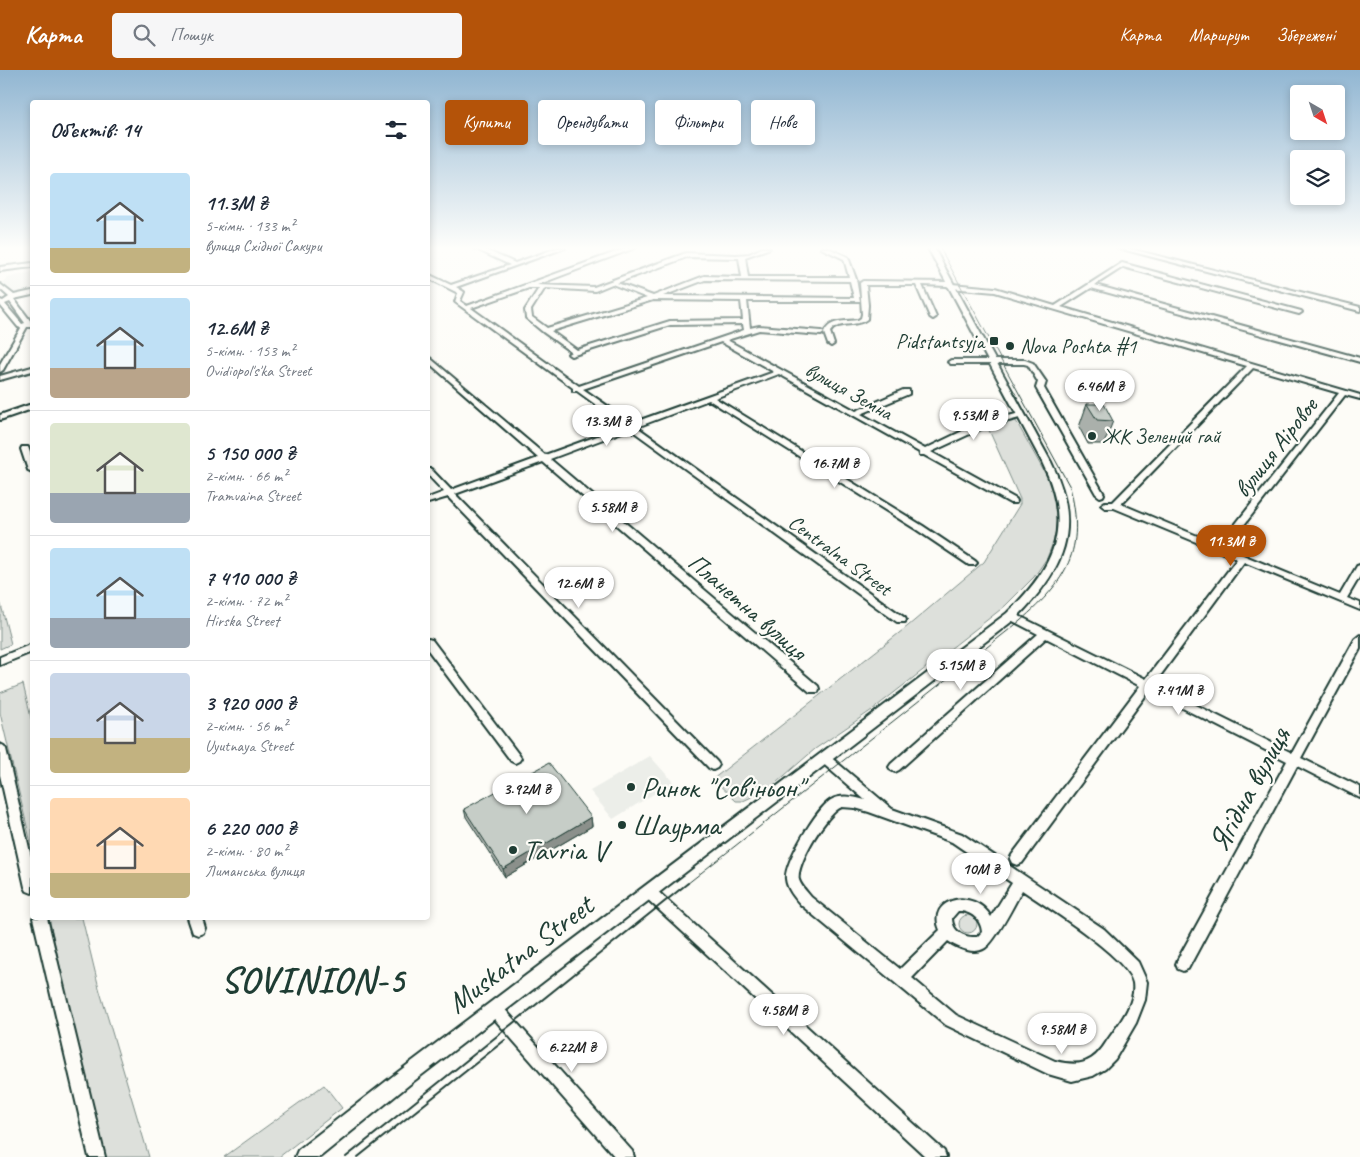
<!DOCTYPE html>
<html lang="uk">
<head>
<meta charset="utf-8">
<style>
	:root { --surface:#fff; --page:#f6f6f7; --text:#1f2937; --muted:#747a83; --line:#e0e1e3; --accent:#b45309 }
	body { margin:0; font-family:Caveat,sans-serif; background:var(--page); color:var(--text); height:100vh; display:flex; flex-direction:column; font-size:19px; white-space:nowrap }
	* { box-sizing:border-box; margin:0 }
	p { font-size:16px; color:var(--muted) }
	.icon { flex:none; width:28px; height:28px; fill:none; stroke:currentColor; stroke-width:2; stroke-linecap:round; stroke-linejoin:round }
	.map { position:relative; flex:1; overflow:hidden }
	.drawer { position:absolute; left:30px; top:30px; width:400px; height:820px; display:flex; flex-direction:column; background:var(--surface); border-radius:5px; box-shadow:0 2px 8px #0003 }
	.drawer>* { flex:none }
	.hud { position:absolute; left:445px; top:30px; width:475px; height:45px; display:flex; gap:10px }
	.needle { width:32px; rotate:141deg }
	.fabs { position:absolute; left:1290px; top:15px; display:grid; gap:10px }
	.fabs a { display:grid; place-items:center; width:55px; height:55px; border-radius:5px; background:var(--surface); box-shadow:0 2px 8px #0003; font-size:25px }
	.price { position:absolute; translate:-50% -42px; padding:0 11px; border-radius:18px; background:#fff; color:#222; font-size:16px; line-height:32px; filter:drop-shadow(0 1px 2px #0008) }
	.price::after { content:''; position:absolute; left:50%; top:30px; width:15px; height:11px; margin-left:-8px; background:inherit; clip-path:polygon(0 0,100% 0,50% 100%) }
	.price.current { background:var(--accent); color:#fff }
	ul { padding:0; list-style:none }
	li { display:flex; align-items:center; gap:15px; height:125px; padding:0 20px }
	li+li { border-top:1px solid var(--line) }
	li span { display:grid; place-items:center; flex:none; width:140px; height:100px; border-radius:5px; color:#555 }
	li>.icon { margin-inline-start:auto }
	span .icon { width:60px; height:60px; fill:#fffc; stroke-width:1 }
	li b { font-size:21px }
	h2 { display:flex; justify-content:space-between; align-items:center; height:60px; padding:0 20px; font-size:21px }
	.chip { padding:0 18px; border-radius:5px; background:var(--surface); box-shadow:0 2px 8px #0003; font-size:18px; line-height:45px }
	.chip.current { background:var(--accent); color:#fff }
	header { display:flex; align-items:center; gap:30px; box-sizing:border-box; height:70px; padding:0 25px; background:var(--accent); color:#fff }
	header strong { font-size:24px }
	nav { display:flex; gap:28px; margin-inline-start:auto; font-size:18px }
	.search { width:350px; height:45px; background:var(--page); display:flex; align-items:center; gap:12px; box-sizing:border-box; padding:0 18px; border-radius:5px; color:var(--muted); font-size:19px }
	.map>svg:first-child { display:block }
</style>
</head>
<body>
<header>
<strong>Карта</strong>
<div class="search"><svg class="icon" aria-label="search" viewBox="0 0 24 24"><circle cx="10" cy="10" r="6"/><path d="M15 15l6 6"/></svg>Пошук</div>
<nav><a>Карта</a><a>Маршрут</a><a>Збережені</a></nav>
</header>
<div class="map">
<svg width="1360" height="1087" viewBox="0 0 1360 1087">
	<rect width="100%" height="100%" fill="#fdfcf7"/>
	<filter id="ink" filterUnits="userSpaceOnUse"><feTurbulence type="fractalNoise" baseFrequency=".02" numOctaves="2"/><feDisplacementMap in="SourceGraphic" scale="10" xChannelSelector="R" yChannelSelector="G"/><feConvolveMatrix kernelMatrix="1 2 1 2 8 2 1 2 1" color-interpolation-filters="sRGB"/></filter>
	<g filter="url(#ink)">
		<path fill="#eceee9" d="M32,202V222L16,226L0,214L7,208Z
			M650,686L673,712L613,749L590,721Z"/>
		<path fill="#dde0db" stroke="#7e8e88" d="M1016,351L1051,414L1059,441L1054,470L1047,488L1034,507L1005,536L872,640L815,679L769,719L743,731H736L713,709L908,556L984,492L1020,434V429L988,358H992V355Z
			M0,531L11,574L0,579Z
			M23,614L32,652V777L0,643V623Z
			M959 854a9 9 0 1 1 18 0a9 9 0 1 1-18 0Z
			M49,848H82L99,918L149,1087H103Z
			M324,1015L342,1038L279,1087H224Z"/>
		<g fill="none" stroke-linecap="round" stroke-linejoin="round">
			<g stroke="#1f3d34" stroke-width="4">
				<path id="minor" d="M474,178H481L515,193L557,178H565L456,217L464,222L460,231L467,236L627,178H635L537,215L594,217L686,183L736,185L749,184L762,178H770L745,187L748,207H849L844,189L821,178H828L848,187L856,209L860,231H747L750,258L759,256L821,261L824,263C830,249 845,252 858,250L861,248L862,244L860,213L863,211L949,212L952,214L995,218L1055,236L1122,193L1301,241L1302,242L1299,244L1123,197L1095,215L1360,288V292L1091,218L1061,237L1360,325V329L1345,325L1226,478L1340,525L1357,496L1360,495V506L1347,528L1360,533V540L1244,492L1154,614L1292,683L1355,569L1360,565V579L1301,688L1360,717V728L1297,696L1188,899L1183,901L1178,899L1176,894L1178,889L1287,691L1149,621L1022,793L1017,795L1012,793L1010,789L1012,785L1140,616L1046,568L899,700L895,702L891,700L889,697L891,694L1038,564L1007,548L1006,546L1007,544H1015L1146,609L1237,489L1114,438H1105L1101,435L1105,432H1113L1247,296L995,222L950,218L947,216L922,215L936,247L933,249L930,247L916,215H866L868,235L867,249C856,258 839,250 830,262L834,274L831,276L828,274L824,263L821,265L759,260L727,270L856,341L903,320H909V324L861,344L925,379L977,354L1020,343H1023V347L983,358L931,382L1016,429L1017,431L1016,433H1010L924,385H920L919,382L779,304L715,328L923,456L975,491L977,493L975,495H969L917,460L709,330L637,357L905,548L906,550L905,552H897L630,359L550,389L818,616L819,619L818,622H810L543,392L455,424L717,692L719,695L717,698L713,700L709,698L448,427L428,433V428L444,422L428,405V399H431L451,420L538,388L428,292V287L430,288L545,385L625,356L577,321H573V318L455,232L458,223L428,208V204L430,205L451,215L510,195ZM687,187L739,188L742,207L704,206L653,226L617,213ZM705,210L850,211L854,228L663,226ZM612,214L647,228L547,258L532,247L531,240L545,218L595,221ZM529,218H539L525,240L526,248L543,262L571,282L568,284L571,286L670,255L743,254L744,260L579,316L471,238ZM653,230L741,231L743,250L670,251L577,280L551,261ZM721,272L774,302L632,353L583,319ZM1253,298L1339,323L1219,475L1121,434Z
					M1118,178H1127L1360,237V241Z
					M32,193V197L0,201V197Z
					M0,214L14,225L32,221V225L14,229L32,253V257H27L3,300L0,302V294L21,258L18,257L0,235V230L3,231L9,227L0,219ZM10,232L25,253L22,254L5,234Z
					M1025,290L1033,293L1046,312L1044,318L1104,424L1103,426L1100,427L1096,424L1036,318L1038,312L1028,295L1024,294H951L948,292L951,290Z
					M32,297V301L0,310V306Z
					M29,335H32V339L0,350V345Z
					M22,377H28C32,386 32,393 32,402L28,400L21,379Z
					M428,569L432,570L519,685L521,688L519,691L515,693L511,691L428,580Z
					M32,574V582L0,595V587Z
					M0,674L4,676L6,679L32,791V823L27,821L25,817L0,705Z
					M824,683L828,685L892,739L962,764L1104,859L1138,892L1147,912L1145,930L1136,953L1115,989L1105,999L1093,1006L1072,1011L1048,1004L946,955L801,835C795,828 787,819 786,809C784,793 817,738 831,730C841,724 854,727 865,730L820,691L818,688L820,685ZM842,737L855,738L869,742L952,772L1012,813L991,847C974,817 926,828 940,860L900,899L811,827C807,822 801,816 799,810C795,795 827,742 842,737ZM1022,820C1044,835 1129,888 1133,913C1136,934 1118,955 1107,971C1093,994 1080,997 1055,991L956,945L912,908L948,871C958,878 974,885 985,878C996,871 1015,833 1022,820ZM958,841C971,841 981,849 982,862L977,867C965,868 952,862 952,848Z
					M649,816L654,818L944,1081L946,1087H926L644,826L642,822L644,818Z
					M33,848H47L105,1087H89Z
					M188,848H202L205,858L203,863L198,865L193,863Z
					M495,931L500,934L632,1081L634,1087H615L490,944L487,939L490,934Z"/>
			</g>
			<g stroke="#1f3d34" stroke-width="4">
				<path id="tertiary" d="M928,178H934L1051,392C1084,458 1064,500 1015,549L410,1014L320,1087H295L298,1080L398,1002L1007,543C1056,496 1073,456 1042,392Z"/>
			</g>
			<use href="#minor" fill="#fdfcf7" fill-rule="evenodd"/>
			<use href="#tertiary" fill="#fdfcf7" fill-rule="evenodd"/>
			<path stroke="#1f3d34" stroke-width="1" d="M687,814L1020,551C1067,510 1086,480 1070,417L940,178"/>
			<path stroke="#1f3d34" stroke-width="2" d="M346,1087L688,813
				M358,1087L505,970"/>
		</g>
		<path fill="#aab0ab" stroke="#1f3d34" d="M1087,334L1113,351L1104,374H1088L1079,357Z
			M464,739L591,747L592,756L505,807L466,747Z"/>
		<path fill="#8b908b" stroke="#1f3d34" d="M591,747L592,756L505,807L503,799Z"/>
		<path fill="#c6cdc7" stroke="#1f3d34" d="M1087,334H1104L1113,351L1097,350Z
			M549,693L591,747L503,799L464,739Z"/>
	</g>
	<linearGradient id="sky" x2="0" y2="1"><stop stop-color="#91b6d2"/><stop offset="0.54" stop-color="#fefefb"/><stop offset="1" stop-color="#fefefb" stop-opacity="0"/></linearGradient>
	<rect width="1360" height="330" fill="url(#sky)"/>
	<g fill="#1f3d34" stroke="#fdfcf7" stroke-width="2">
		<rect x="989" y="266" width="10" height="10" rx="2.5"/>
		<circle cx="1010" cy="276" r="5"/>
		<circle cx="1092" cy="366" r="5"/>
		<circle cx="631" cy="717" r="5"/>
		<circle cx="622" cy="755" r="5"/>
		<circle cx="513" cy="780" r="5"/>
	</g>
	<g text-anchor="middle" stroke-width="4.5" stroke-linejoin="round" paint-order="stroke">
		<g font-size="21" fill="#1f3d34" stroke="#fdfcf7" text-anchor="start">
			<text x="984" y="278" text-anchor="end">Pidstantsyja</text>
			<text x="1020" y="283">Nova Poshta #1</text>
			<text x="1102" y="373">ЖК Зелений гай</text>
		</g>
		<g font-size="21" fill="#1f3d34" stroke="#fdfcf7">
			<text transform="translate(849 321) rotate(29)" y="7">вулиця Земна</text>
			<text transform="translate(840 485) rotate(36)" y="7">Centralna Street</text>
		</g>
		<g font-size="25" fill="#1f3d34" stroke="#fdfcf7">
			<text transform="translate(1275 377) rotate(-52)" y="9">вулиця Аіровое</text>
			<text transform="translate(748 536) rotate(41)" y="9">Планетна вулиця</text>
		</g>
		<g font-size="30" fill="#1f3d34" stroke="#fdfcf7" text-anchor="start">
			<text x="641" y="727">Ринок "Совіньон"</text>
			<text x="632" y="765">Шаурма</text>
			<text x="523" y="790">Tavria V</text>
		</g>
		<g font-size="30" fill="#1f3d34" stroke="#fdfcf7">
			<text transform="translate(1249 719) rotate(-61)" y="10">Ягідна вулиця</text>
			<text transform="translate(520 884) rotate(-37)" y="10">Muskatna Street</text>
		</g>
		<g font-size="36" font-weight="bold" letter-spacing="1" fill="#1f3d34" stroke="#fdfcf7">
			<text x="313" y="922">SOVINION-5</text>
		</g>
	</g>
</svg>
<div class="fabs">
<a><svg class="needle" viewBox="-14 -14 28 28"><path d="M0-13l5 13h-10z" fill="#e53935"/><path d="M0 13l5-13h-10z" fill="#747a83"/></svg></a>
<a><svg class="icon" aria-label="layers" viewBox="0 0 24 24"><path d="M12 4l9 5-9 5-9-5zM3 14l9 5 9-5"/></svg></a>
</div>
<b class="price" style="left:1100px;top:342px">6.46M ₴</b>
<b class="price" style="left:974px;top:371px">9.53M ₴</b>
<b class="price" style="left:607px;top:377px">13.3M ₴</b>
<b class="price" style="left:835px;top:419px">16.7M ₴</b>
<b class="price" style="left:613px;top:463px">5.58M ₴</b>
<b class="price current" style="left:1231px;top:497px">11.3M ₴</b>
<b class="price" style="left:579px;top:539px">12.6M ₴</b>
<b class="price" style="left:961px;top:621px">5.15M ₴</b>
<b class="price" style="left:1179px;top:646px">7.41M ₴</b>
<b class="price" style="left:527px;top:745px">3.92M ₴</b>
<b class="price" style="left:981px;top:825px">10M ₴</b>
<b class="price" style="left:784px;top:966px">4.58M ₴</b>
<b class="price" style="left:1062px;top:985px">9.58M ₴</b>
<b class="price" style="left:572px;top:1003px">6.22M ₴</b>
<div class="hud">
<a class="chip current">Купити</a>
<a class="chip">Орендувати</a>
<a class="chip">Фільтри</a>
<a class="chip">Нове</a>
</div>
<section class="drawer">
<h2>Об’єктів: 14<svg class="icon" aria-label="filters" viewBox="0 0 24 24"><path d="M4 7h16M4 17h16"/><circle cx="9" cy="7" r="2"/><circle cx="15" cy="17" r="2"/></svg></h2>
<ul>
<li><span style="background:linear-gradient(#bfe0f5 75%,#c2b280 0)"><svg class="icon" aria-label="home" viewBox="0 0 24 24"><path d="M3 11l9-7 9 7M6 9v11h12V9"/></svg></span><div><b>11.3M ₴</b><p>5-кімн. · 133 m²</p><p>вулиця Східної Сакури</p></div></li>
<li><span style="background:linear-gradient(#bfe0f5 70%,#b9a48a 0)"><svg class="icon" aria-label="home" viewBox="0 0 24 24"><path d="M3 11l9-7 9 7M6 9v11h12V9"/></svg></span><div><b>12.6M ₴</b><p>5-кімн. · 153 m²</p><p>Ovidiopol's'ka Street</p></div></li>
<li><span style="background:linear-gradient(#dfe7d0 70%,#9aa5b1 0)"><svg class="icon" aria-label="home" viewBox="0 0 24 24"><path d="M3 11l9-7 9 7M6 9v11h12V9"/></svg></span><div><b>5 150 000 ₴</b><p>2-кімн. · 66 m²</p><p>Tramvaina Street</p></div></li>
<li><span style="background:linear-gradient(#bfe0f5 70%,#9aa5b1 0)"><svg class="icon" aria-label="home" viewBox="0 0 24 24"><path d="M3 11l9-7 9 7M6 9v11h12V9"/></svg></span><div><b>7 410 000 ₴</b><p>2-кімн. · 72 m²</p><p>Hirska Street</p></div></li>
<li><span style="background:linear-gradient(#c9d6e8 65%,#c2b280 0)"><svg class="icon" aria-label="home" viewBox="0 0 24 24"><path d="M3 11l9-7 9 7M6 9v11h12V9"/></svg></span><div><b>3 920 000 ₴</b><p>2-кімн. · 56 m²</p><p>Uyutnaya Street</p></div></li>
<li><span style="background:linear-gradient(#ffd9b3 75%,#c2b280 0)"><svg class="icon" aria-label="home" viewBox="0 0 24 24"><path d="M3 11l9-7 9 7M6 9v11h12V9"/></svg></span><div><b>6 220 000 ₴</b><p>2-кімн. · 80 m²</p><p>Лиманська вулиця</p></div></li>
</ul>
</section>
</div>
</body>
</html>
